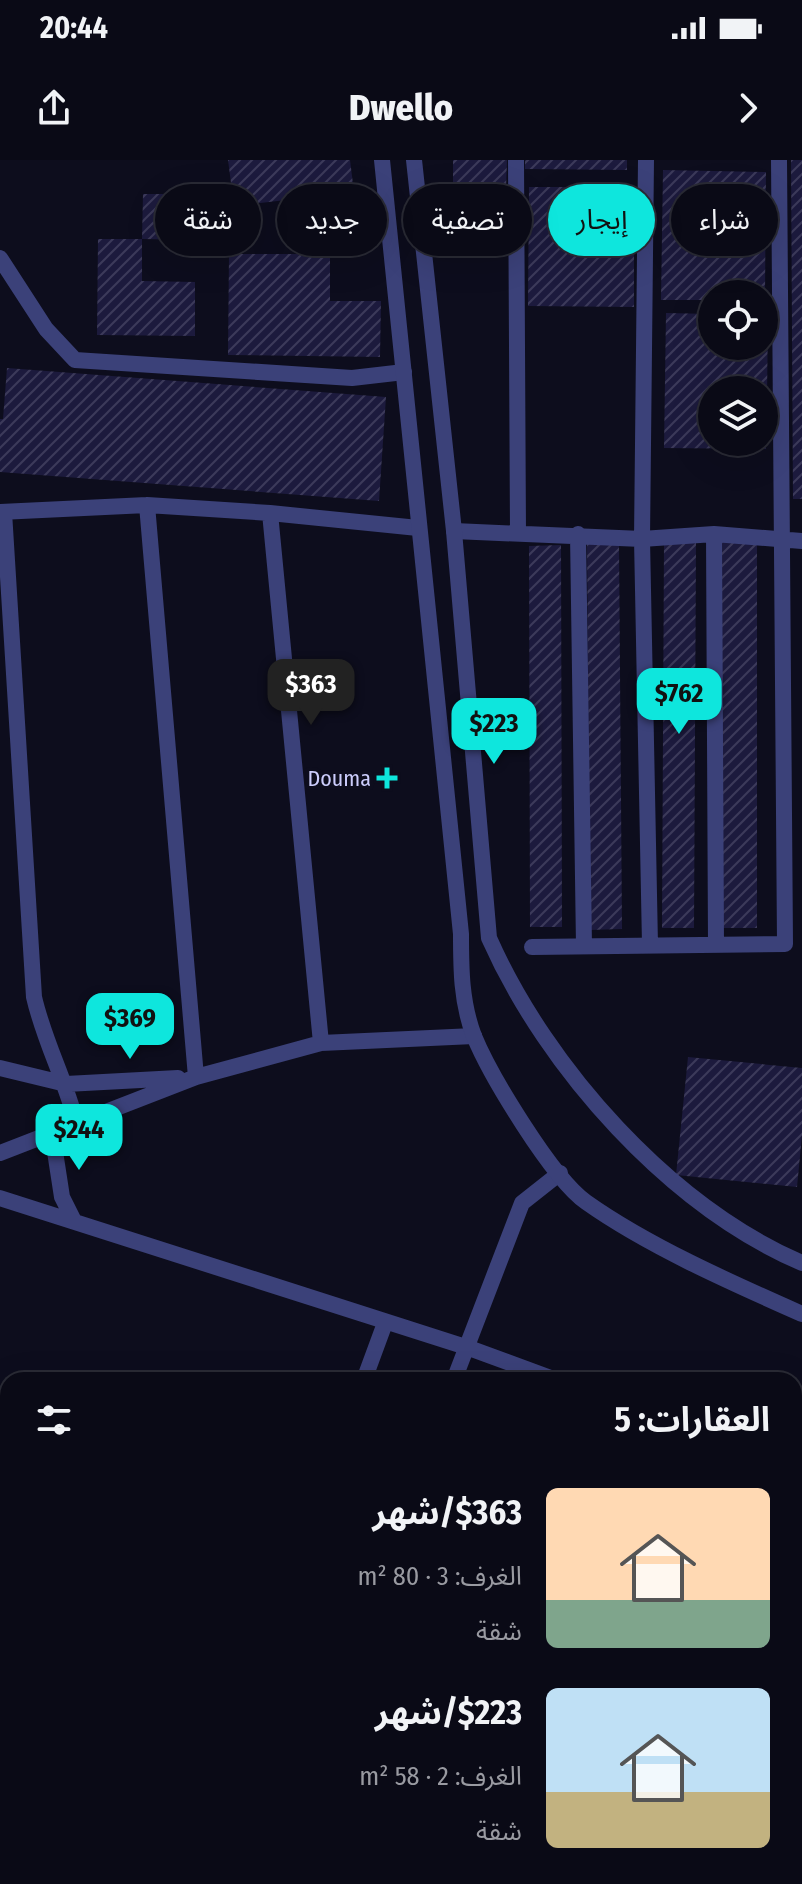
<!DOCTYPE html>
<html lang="ar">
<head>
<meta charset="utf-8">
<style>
	:root { --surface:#0a0a16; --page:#13131f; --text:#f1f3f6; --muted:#999aa1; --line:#2a2b35; --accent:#0ee6dd }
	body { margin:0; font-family:"Fira Sans Condensed","Noto Sans Arabic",sans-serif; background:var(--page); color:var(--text); direction:rtl; height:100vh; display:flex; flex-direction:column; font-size:30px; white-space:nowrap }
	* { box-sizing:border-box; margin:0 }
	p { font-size:26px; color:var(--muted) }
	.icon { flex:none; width:44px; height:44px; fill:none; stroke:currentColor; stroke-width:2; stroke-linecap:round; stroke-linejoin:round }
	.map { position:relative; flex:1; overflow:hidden; direction:ltr }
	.panel { position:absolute; left:0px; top:1212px; width:802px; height:512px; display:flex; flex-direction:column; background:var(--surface); border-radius:24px 24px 0 0; box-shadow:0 8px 32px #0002,0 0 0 2px var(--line); direction:rtl }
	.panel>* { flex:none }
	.top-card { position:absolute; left:24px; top:24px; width:754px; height:72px; direction:rtl; display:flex; gap:16px }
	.fabs { position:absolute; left:698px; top:120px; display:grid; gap:16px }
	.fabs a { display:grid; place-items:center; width:80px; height:80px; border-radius:50%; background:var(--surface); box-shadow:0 8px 32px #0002,0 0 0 2px var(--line); font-size:40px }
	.price { position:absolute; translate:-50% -68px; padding:0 18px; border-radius:16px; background:var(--accent); color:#111; font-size:26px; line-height:52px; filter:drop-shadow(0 2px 4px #0008) }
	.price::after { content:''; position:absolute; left:50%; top:48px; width:24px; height:18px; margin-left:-12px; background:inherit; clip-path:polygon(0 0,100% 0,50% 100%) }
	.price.active { background:#222; color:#fff }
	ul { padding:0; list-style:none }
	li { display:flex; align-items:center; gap:24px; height:200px; padding:0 32px }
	li span { display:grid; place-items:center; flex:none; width:224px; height:160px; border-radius:12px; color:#555 }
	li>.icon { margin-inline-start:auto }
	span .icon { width:96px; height:96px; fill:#fffc; stroke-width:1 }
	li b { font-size:34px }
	h2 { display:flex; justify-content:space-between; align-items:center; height:96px; padding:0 32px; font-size:34px }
	.pill { padding:0 28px; border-radius:36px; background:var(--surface); box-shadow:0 8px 32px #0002,0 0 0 2px var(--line); font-size:28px; line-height:72px }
	.pill.active { background:var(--accent); color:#111 }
	.status { display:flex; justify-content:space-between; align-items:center; height:56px; padding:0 40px; background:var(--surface); direction:ltr }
	.status svg { height:22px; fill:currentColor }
	header { display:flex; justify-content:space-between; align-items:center; height:104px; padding:0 32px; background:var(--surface); font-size:36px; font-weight:800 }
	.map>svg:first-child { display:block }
</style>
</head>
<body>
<div class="status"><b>20:44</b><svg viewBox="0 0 49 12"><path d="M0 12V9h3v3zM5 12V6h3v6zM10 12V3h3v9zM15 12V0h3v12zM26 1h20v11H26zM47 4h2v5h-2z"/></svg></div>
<header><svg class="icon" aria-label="forward" viewBox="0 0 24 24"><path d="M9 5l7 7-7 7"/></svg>Dwello<svg class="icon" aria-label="share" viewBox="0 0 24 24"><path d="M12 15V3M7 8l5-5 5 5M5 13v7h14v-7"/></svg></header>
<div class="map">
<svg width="802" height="1724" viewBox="0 0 802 1724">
	<defs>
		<pattern id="building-hatch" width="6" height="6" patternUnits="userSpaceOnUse" patternTransform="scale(2)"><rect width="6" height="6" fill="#1c1a3d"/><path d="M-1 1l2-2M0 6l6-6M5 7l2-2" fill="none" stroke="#3c3a5a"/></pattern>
	</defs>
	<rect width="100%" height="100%" fill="#0d0d1d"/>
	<path fill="url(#building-hatch)" d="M228,0H350L354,32L234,46Z
		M453,0H507L506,30L453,29Z
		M525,0H627V10L525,9Z
		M791,0H802V339H793Z
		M663,10L766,12L765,134H712V140H661Z
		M529,27H634V147L528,146Z
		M143,34H195L194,80L142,79Z
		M98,79H142V121L195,122V176L97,175Z
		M229,94H330V141H381L380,197L228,195Z
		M666,153L712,154V186H764V155H768L767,237L764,230H712V282H766V289L664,288Z
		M7,208L386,237L379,341L0,312V259H3Z
		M720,382H757V768H721Z
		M587,383H619L622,769L590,770Z
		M664,383H696L694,768H662Z
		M561,385L562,767H530L529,386Z
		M688,897L802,908V975L797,1027L676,1015Z
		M794,1568L802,1569V1665L794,1663Z
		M700,1716H728L730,1724H674Z"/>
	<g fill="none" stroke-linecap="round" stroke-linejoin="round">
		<path stroke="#3b4179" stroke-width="14" d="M794,1552L802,1553"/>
		<path stroke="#3b4179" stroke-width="16" d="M516,0L518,373
			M646,0L642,379L650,785
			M0,98L46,169L75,200L352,218L404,212
			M147,345L196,917L321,883L474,876
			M0,352L147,345L270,353
			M4,352L34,837C44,881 65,919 76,962
			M454,371L642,379L714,374L802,381
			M578,374L584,786
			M714,374L716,785
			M532,787L785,784L779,0
			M321,883L270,353L418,368
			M0,908L66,924L178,918
			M52,972L62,1037L74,1061
			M0,993L196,917
			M0,1038L469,1188L556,1220
			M364,1220L385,1163
			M454,1220L522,1043L560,1013
			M794,1308L802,1311
			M0,1335L8,1342
			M794,1704L802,1706
			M372,1716L377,1724
			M750,1716L752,1724"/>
		<path stroke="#3b4179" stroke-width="16" d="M382,0L461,774C461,808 461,842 474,876C490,915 552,1018 586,1042C648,1086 732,1123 802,1154
			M414,0L454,371L489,778C547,909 670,1046 802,1103"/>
		<path stroke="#cd54d5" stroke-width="22" d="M0,1439L8,1440
			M794,1499H802"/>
	</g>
	<path fill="#0ee6dd" stroke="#0d0d1d" stroke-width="3" d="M383 606h8v8h8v8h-8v8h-8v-8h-8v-8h8z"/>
	<g text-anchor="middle" stroke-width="8" stroke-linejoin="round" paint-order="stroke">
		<g font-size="22" fill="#cccdfc" stroke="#0d0d1d" text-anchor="end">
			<text x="371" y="626">Douma</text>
		</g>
	</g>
</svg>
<div class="fabs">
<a><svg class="icon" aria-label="locate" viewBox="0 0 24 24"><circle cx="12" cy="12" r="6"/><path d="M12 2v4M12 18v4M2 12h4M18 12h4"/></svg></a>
<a><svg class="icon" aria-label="layers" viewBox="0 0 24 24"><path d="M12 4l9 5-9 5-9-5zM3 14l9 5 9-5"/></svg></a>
</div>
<b class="price active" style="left:311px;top:567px">$363</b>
<b class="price" style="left:679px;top:576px">$762</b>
<b class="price" style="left:494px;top:606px">$223</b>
<b class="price" style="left:130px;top:901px">$369</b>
<b class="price" style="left:79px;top:1012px">$244</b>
<div class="top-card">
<a class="pill">شراء</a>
<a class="pill active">إيجار</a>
<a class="pill">تصفية</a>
<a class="pill">جديد</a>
<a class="pill">شقة</a>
</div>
<section class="panel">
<h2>العقارات: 5<svg class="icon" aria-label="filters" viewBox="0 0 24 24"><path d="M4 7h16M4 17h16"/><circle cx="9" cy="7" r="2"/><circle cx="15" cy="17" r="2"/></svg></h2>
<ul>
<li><span style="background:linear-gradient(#ffd9b3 70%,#7fa58c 0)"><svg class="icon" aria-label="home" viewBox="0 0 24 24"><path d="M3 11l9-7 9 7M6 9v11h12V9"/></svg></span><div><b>$363/شهر</b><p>الغرف: 3 · 80 m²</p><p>شقة</p></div></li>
<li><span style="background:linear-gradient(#bfe0f5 65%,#c2b280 0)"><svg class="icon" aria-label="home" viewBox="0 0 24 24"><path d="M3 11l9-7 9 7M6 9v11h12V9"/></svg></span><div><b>$223/شهر</b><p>الغرف: 2 · 58 m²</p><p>شقة</p></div></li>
</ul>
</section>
</div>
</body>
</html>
